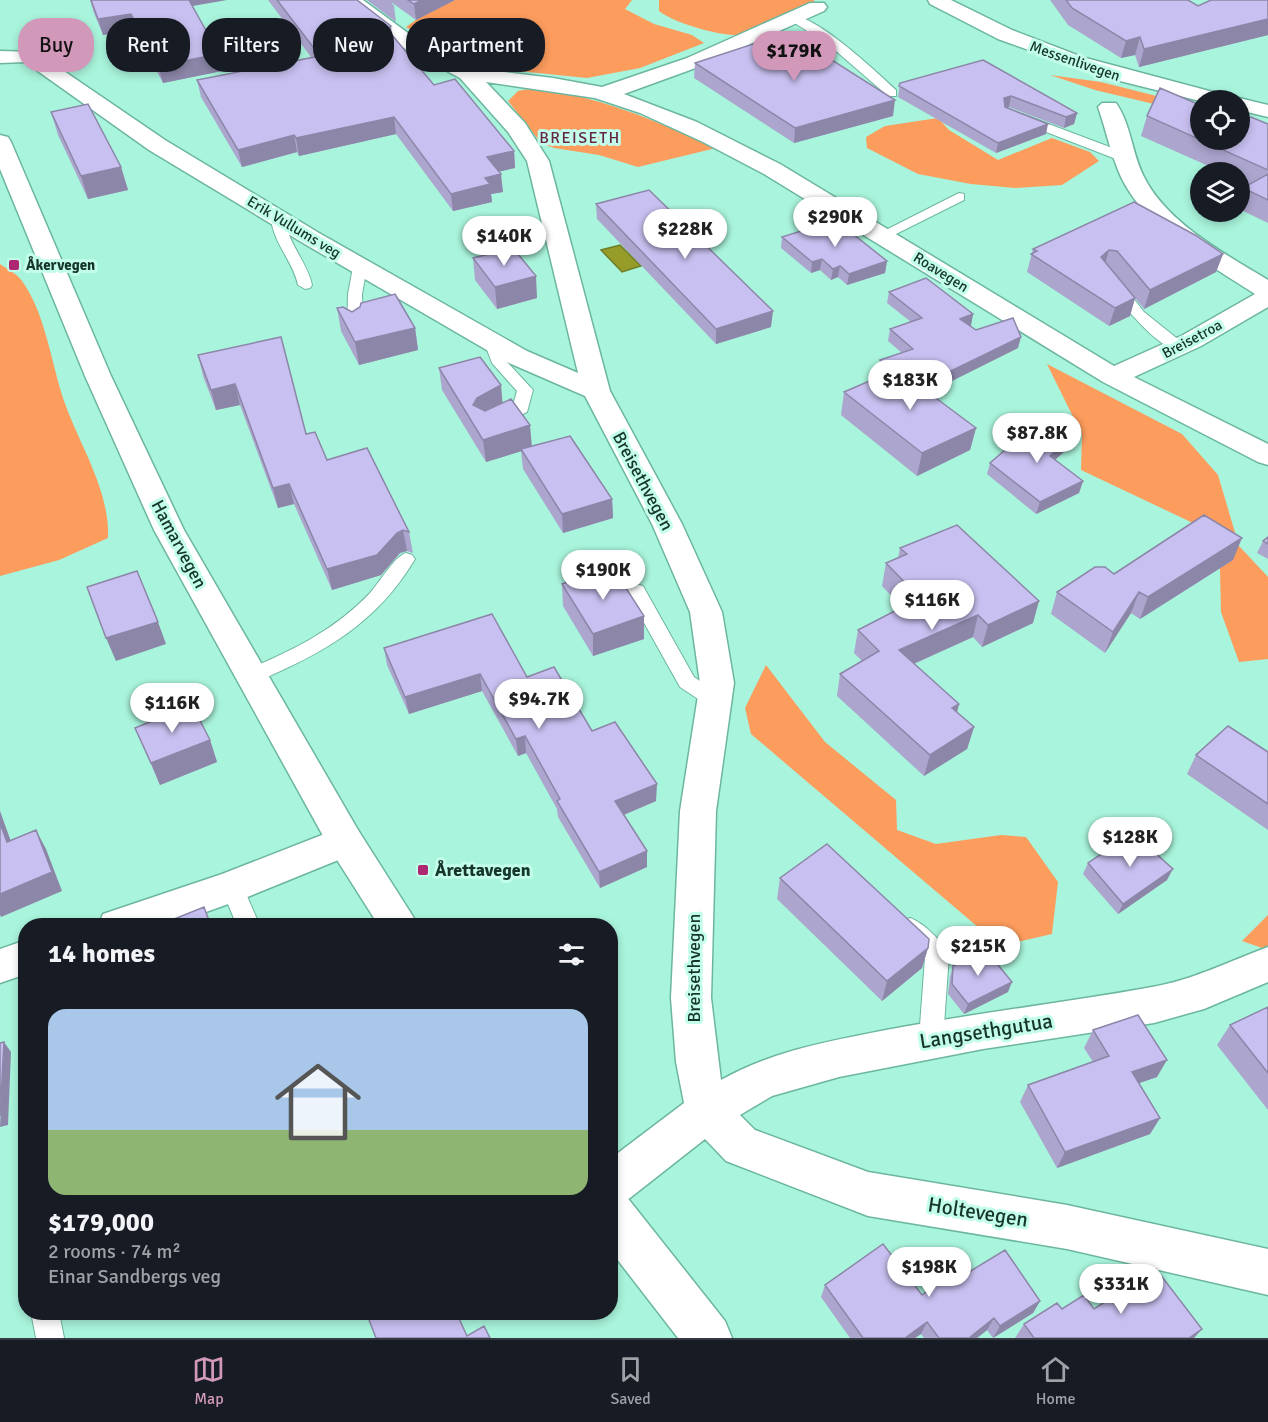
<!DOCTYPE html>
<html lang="en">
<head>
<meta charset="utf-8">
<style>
	:root { --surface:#171b24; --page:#242831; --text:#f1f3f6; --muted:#9ea1a6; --line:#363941; --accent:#d298ba }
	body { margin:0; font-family:Signika,sans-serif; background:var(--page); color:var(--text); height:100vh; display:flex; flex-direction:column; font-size:22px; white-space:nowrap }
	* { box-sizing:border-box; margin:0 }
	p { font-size:20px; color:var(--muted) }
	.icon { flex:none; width:33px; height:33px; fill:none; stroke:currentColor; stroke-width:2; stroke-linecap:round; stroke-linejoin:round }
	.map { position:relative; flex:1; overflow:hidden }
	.details { position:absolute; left:18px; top:918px; width:600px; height:402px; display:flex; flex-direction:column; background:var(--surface); border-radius:24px; box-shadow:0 3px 9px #0003 }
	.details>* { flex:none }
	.hud { position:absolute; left:18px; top:18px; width:600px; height:54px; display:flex; gap:12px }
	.tools { position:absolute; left:1190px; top:90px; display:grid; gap:12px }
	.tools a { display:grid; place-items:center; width:60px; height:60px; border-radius:50%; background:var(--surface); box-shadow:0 3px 9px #0003; font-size:30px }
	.price { position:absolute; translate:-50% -51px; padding:0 14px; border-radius:21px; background:#fff; color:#222; font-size:20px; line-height:39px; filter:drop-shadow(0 2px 3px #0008) }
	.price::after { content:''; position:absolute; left:50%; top:36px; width:18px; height:14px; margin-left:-9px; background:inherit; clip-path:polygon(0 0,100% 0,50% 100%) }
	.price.selected { background:var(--accent); color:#111 }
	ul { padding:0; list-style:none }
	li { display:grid; align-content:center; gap:12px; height:318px; padding:0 30px }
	li span { display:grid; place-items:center; height:186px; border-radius:18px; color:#555 }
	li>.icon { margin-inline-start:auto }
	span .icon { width:108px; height:108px; fill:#fffc; stroke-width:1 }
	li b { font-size:26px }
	h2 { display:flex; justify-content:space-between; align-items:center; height:72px; padding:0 30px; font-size:26px }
	.chip { padding:0 21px; border-radius:24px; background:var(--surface); box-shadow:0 3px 9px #0003; font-size:21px; line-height:54px }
	.chip.selected { background:var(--accent); color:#111 }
	.dock { display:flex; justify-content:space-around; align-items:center; height:84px; border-top:2px solid var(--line); background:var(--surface); font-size:16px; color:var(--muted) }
	.dock a { display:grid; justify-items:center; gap:3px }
	.dock .selected { color:var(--accent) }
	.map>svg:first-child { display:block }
</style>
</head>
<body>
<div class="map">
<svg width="1268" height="1338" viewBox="0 0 1268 1338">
	<rect width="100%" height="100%" fill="#a9f4dc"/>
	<path fill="#fc9c5d" d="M445,0H632L625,9L654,24L692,35L704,43L640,68L587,78L518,71L445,49L406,27Z
		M659,0H815C803,11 756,33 739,35C719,36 674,23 659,11Z
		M1050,75L1101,82L1200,107V115L1095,90Z
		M528,89C594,93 656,121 716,148L638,167L599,155L554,148L541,143L508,101L518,91Z
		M938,118L949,130L998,160L1052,138L1090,152L1099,161L1062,185L1015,188L971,184L918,174L867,148L866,137L885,126Z
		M0,264C7,269 17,274 22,281C45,313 51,361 63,398C78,443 110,489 108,538L59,560L0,576Z
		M1047,364L1182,434L1218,475L1239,546L1268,577V659L1239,662L1221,612L1220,569L1193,523L1081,470L1082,435Z
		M766,665L825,742L896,800L897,830L936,844L1001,835L1026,837L1058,882L1052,934L1017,942L992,939L751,734L745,708Z
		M1268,915V950L1242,941Z"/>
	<path fill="#969c27" stroke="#707d28" stroke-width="1.5" d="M620,245L641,266L622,272L601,250Z"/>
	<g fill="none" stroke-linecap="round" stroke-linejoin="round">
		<g stroke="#6cb6a0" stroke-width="2">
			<path id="lane" d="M790,16C812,11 879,74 896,90V96H888L829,45L790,20Z
				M1022,114L1131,155L1133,158L1126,162L1121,161L1018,121L1016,118Z
				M959,193L964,194V200L888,238L883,239L876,235Z
				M278,214L285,218C287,243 307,261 312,285L310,288L305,289L298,285C293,261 273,243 271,218Z
				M360,263L367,267L362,294L363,327L355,332L347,327L348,294L353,267Z
				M1117,283L1122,284L1144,312L1184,344L1187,347L1184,350C1163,356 1121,303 1110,287Z
				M492,337L497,339L507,362L533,390L527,412L496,427L488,422L513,405L517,391L492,363L484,342Z
				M406,553L412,555L415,559C377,623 324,653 258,681L251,683L244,681L241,676L244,671C291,651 334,631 370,593C379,583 395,556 406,553Z
				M610,576L643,586L694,677L721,695L724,700L721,705L714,708L707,705L680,687L629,596L603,587L601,582L603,577Z
				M232,878L240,880L260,926H237L221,887L224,880Z
				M910,918C924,923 942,941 949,955L943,1039L940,1047L931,1050L922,1047L919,1039L925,958L899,928L902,921Z
				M31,1312H59L64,1338H36Z"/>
		</g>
		<g stroke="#6cb6a0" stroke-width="3">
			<path id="street" d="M342,0H363L416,39L472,68L553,78L602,87L687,58L810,3H824L827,7L824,11L701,66L624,94L697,122L780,164L1114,366L1183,335L1255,294C1207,263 1147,230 1121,177C1111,155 1106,130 1098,107L1102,103H1116C1131,124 1132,154 1144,177C1167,223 1225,254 1268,280V307L1201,346L1134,377L1268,444V465L1258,462L1103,382L764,174L703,142L640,113L595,98L486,82L525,123L549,161L610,391L682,524L722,612L734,683L716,811L711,998L721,1080C772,1051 830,1041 886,1030C975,1013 1064,1003 1152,987C1193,980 1230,961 1268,947V982L1204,1009L1154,1023L983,1049L839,1077L772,1096L740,1115L755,1130L868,1172L1067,1205L1268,1249V1295L1067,1249L868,1216L726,1161L705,1139L626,1201L610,1208V1159L684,1103L676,1062L671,998L680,811L700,683L690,612L652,524L585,396L509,363L303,243L149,150L25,62L0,63V51L36,52L165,140L319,233L527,351L578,373L527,161L508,132L460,78L402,47Z
				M345,826L358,830L363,841L358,852L245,898L167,926H98L103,914L222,874Z
				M26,940V974L0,983V949Z"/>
		</g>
		<g stroke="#6cb6a0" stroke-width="3">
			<path id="primary" d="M928,0H951L1012,30L1082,57L1228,96L1231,100L1239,98L1268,105V117L1239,110V100L1200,101L1104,77L998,39L930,4Z
				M0,135L8,137L11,142L111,376L184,530L358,830L419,926H379L332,852L154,530L85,376L0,169Z
				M610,1190L626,1196L725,1321L732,1338H678L610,1250Z"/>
		</g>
		<use href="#lane" fill="#fff" fill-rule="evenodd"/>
		<use href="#street" fill="#fff" fill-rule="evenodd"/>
		<use href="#primary" fill="#fff" fill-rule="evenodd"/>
	</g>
	<path fill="#aca5ce" d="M90,0L192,6L222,71L163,83L135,30L103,35L94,13Z
		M268,0H357L392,34L434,85L514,151L515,168L499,171L503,192L491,194L492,202L453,211L396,134L299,156L297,152L242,167L201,97L197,80L311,57Z
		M367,0H455L416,20L391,2L394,6L396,22Z
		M1050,0H1188L1198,6L1268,0V35L1139,67L1135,55L1121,58L1068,25Z
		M983,60L1077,113L1074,124L1064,128L1009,107L1006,108L1046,134L996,153L898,97L900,83Z
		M695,63L893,116L794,143L694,78Z
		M51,112L121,167L128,190L88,199L58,135Z
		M1147,116L1200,140L1268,124V223L1239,209V200L1243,188L1249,185L1239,180V172H1222L1141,136Z
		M1134,202L1223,254L1216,272L1144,309L1135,298L1130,316L1109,326L1027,272L1033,249Z
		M596,204L771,327L716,344L597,219Z
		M824,228L887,261L885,273L847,285L838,277L831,280L820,270L811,273L781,248L782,237Z
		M473,258L537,298L497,309L475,280Z
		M889,292L973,314L970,326L976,330L1018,348L928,392L976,428L970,450L917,476L841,415L844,392L882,375L878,371L880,360L902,353L888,341L890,329L911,322L887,303Z
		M337,308L415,328L418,350L359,365L341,331Z
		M198,355L306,434L327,460L409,532L413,553L407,551L400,553L381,575L332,590L294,504L278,508L240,405L216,410L203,376Z
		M439,368L503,403L532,446L612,499L613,518L563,533L523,469L521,451L486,462L442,390Z
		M1066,450L1055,460L1083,481L1079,493L1036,514L987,474L990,463Z
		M1268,537V559L1257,553L1263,541Z
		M900,548L1033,623L982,647L973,637L914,664L957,713L974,727L967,749L924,776L837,696L840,674L862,661L854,653L858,630L902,607L882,586L886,563L898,558Z
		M1233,560L1140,619L1131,613L1105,653L1051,614L1057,592L1114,574Z
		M562,584L644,616V639L593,656L563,606Z
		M384,648L527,677L592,731L656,801L624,815L647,851V867L600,888L558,817L557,809L526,753L518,756L482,691L409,714L387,665Z
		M135,728L210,740L217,762L160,785Z
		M1268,752V830L1187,774L1196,755Z
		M1088,863L1167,880L1118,914L1083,874Z
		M780,878L928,948L922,968L882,1001L777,899Z
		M953,966L1008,992L964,1014L948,994L950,977Z
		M1268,1007V1110L1217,1045L1230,1025Z
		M1093,1030L1157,1077L1139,1083L1160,1118L1150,1134L1057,1168L1020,1102L1028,1085L1093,1062L1084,1048Z
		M951,1283L1040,1301L1033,1313L993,1338L987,1330L977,1338H924L921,1334L915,1338H850L821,1297L825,1285L922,1295Z
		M1062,1309H1094L1194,1338H1015L1024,1324Z"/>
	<path fill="#8c86a8" d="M186,0H227L187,7Z
		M422,0H455L416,20L414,4Z
		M131,14L135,30L103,35L98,19Z
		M1268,19V35L1139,67L1144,49Z
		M391,26L393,43L386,28Z
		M1140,37L1135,55L1121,58L1126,41Z
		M219,54L222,71L163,83L158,66Z
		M1011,96L1009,107L1002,109L1004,98Z
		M895,100L893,116L794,143L795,128Z
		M1077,113L1074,124L1064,128L1066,117Z
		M394,117L396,134L299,156L296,138Z
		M1048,124L1046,134L996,153L998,143Z
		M294,135L297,152L242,167L238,150Z
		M514,151L515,168L489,174L487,157Z
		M121,167L128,190L88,199L81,176Z
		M501,174L503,192L491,194L492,202L453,211L451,194L485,178Z
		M1109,250L1104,268L1101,257Z
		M1223,254L1216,272L1144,309L1150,290Z
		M822,259L820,270L811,273L812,262Z
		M887,261L885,273L847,285L849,274Z
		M840,266L838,277L831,280L833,269Z
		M536,276L537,298L497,309L495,287Z
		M1135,298L1130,316L1109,326L1115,308Z
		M773,311L771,327L716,344V329Z
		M973,314L971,326L957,331L960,319Z
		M415,328L418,350L359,365L355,342Z
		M1021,337L1018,348L910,402L912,390Z
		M235,384L240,405L216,410L211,390Z
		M501,385L503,408L479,421L473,405L477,398Z
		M530,425L532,448L486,462L483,440Z
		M976,428L970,450L917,476L922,453Z
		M1069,438L1066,450L1047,467L1050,456Z
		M1083,481L1079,493L1036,514L1040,502Z
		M289,484L294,504L278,508L273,488Z
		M612,499L613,518L563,533L562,514Z
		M403,530L407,551L400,553L381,575L332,590L327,569Z
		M1242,538L1233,560L1140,619L1148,597Z
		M1139,592L1131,613L1105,653L1113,632Z
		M1039,601L1033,623L982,647L988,625Z
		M978,615L973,637L895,672L899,650Z
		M644,616V639L593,656V634Z
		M158,622L166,644L116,661L106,638Z
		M480,674L482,691L409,714L405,697Z
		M959,704L954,726L952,708Z
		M974,727L967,749L924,776L930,755Z
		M525,736L526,753L518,756L516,739Z
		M210,740L217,762L160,785L151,763Z
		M657,784L656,801L616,818L615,801Z
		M0,811L18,861L7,842L0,823Z
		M36,830L46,849L62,891L1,917L0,915V894Z
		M647,851V867L600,888L599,872Z
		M1173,869L1167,880L1118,914L1123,904Z
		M928,948L922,968L882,1001L887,981Z
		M1012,982L1008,992L964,1014L968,1004Z
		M4,1042L11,1052L8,1125L0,1127Z
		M1167,1060L1157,1077L1122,1089L1132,1072Z
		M1160,1118L1150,1134L1057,1168L1065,1152Z
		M1040,1301L1033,1313L993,1338L1000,1326Z
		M994,1318L987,1330L977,1338H969Z
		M927,1322L921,1334L915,1338H905Z
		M1202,1329L1194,1338H1189Z"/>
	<path fill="#c8c0f0" stroke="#8c86a8" stroke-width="1.5" d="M91,0H189L219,54L158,66L131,14L98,19Z
		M277,0H357L391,26L386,28L434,85L455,79L514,151L487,157L501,174L485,178L490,184L451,194L394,117L296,138L294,135L238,150L197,80L320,56Z
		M408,0H422L414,4Z
		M1066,0H1188L1198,6L1211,0H1268V19L1144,49L1140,37L1126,41L1072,8Z
		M778,36L813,59L824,55L895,100L795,128L695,63Z
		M983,60L1077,113L1066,117L1011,96L1004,98L1005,107L1048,124L998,143L899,86L900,83Z
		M1160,88L1200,105V140H1239V122L1251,117L1268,124V170L1147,116Z
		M88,104L121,167L81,176L51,112Z
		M1268,174V200L1243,188Z
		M649,190L773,311L716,329L596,204Z
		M1134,202L1195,235L1223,254L1150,290L1117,251L1109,250L1101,257L1135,298L1115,308L1031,254L1037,251L1033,249Z
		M839,223L887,261L849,274L840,266L833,269L822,259L812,262L782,237L820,225L824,228Z
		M513,248L536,276L495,287L473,258Z
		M926,278L973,314L960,319L976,330L1013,318L1021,337L920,386L897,369L892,371L880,360L913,349L890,329L922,318L889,292Z
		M395,294L415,328L355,342L337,308L343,307L352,312L360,307L361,303Z
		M281,337L306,434L315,432L327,460L367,448L409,532L403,530L397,533L377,555L327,569L289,484L273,488L235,384L211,390L198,355Z
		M480,357L501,385L477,398L473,405L485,411L511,399L530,425L483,440L439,368Z
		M897,369L976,428L922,453L844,392Z
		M1036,423L1069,438L1050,456L1083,481L1040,502L990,463Z
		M570,436L612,499L562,514L521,449Z
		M1204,515L1242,538L1148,597L1139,592L1113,632L1057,592L1095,567H1105L1114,574Z
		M957,525L1039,601L988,625L978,615L899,650L959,704L952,708L974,727L930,755L840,674L879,651L858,630L920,598L886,563L907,554L900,548Z
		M1268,537V544L1263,541Z
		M609,569L615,571L644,616L593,634L562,584Z
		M137,571L158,622L106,638L87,587Z
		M492,614L527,677L554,667L592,731L615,722L657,784L615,801L647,851L599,872L557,801L560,799L525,736L516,739L480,674L405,697L384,648Z
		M192,705L210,740L151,763L135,728Z
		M1228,726L1268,752V804L1196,755Z
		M0,823L7,842L36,830L52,872L0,894Z
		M1133,833L1173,869L1123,904L1088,863Z
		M827,844L929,939L928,948L887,981L780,878Z
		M204,907L211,926H157Z
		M985,949L1012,982L968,1004L952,984L953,966Z
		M1268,1007V1073L1230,1025Z
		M1138,1015L1167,1060L1132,1072L1160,1118L1065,1152L1028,1085L1109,1056L1093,1030Z
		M4,1042L0,1116V1043Z
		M883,1244L922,1295L946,1277L951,1283L1005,1250L1040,1301L1000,1326L994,1318L969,1338H939L927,1322L905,1338H863L825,1285Z
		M1156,1269L1202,1329L1189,1338H1034L1024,1324L1057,1303L1062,1309L1084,1295L1094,1309Z
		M366,1312H456L467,1336L484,1326L490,1338H376Z"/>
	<g fill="#ad2870" stroke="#c3feea" stroke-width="2">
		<rect x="8" y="259" width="12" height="12" rx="3"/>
		<rect x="417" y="864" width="12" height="12" rx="3"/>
	</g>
	<g text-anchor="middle" stroke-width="6" stroke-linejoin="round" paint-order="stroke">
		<g font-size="15" fill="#16352c" stroke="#c3feea">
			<text transform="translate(1075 61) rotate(19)" y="5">Messenlivegen</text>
			<text transform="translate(294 227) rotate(31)" y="5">Erik Vullums veg</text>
			<text transform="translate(941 272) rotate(32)" y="5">Roavegen</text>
			<text transform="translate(1192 339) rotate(-28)" y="5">Breisetroa</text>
		</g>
		<g font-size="15" font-weight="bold" fill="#16352c" stroke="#c3feea" text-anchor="start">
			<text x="26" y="270">Åkervegen</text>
		</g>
		<g font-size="16" letter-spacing="1.5" fill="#652545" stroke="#c3feea">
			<text x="580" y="143">BREISETH</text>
		</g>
		<g font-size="18" fill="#16352c" stroke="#c3feea">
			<text transform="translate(643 481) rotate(62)" y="6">Breisethvegen</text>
			<text transform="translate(179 544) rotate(62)" y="6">Hamarvegen</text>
			<text transform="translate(694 968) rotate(-90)" y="6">Breisethvegen</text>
		</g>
		<g font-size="18" font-weight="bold" fill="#16352c" stroke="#c3feea" text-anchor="start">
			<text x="435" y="876">Årettavegen</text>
		</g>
		<g font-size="21" fill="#16352c" stroke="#c3feea">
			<text transform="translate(986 1031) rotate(-9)" y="7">Langsethgutua</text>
			<text transform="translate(978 1212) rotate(9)" y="7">Holtevegen</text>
		</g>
	</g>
</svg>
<div class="tools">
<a><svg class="icon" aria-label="locate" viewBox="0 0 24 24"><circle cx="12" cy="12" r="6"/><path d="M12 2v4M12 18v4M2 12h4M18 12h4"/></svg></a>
<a><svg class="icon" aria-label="layers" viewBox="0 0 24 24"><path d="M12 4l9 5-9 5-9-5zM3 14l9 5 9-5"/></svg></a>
</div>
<b class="price selected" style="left:794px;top:82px">$179K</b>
<b class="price" style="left:835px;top:248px">$290K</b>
<b class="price" style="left:685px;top:260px">$228K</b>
<b class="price" style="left:504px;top:267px">$140K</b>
<b class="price" style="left:910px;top:411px">$183K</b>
<b class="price" style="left:1037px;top:464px">$87.8K</b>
<b class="price" style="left:603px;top:601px">$190K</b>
<b class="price" style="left:932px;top:631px">$116K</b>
<b class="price" style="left:539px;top:730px">$94.7K</b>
<b class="price" style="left:172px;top:734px">$116K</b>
<b class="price" style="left:1130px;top:868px">$128K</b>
<b class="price" style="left:978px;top:977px">$215K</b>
<b class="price" style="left:929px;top:1298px">$198K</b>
<b class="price" style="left:1121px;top:1315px">$331K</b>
<div class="hud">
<a class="chip selected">Buy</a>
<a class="chip">Rent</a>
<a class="chip">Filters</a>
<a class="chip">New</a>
<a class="chip">Apartment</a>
</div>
<section class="details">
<h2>14 homes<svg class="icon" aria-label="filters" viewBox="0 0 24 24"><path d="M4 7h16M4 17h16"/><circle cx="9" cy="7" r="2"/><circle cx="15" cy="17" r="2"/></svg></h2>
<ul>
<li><span style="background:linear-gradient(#a9c7e8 65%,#8fb573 0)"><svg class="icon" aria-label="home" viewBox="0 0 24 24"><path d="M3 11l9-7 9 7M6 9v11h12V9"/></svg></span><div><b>$179,000</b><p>2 rooms · 74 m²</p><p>Einar Sandbergs veg</p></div></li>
</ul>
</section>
</div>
<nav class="dock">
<a class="selected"><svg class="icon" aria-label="map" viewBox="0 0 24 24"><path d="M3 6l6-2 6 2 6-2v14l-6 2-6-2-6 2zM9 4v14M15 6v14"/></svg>Map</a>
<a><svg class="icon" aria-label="saved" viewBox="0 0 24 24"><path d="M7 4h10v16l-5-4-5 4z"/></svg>Saved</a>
<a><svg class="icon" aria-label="home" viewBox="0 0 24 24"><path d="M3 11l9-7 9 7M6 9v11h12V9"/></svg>Home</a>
</nav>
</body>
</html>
